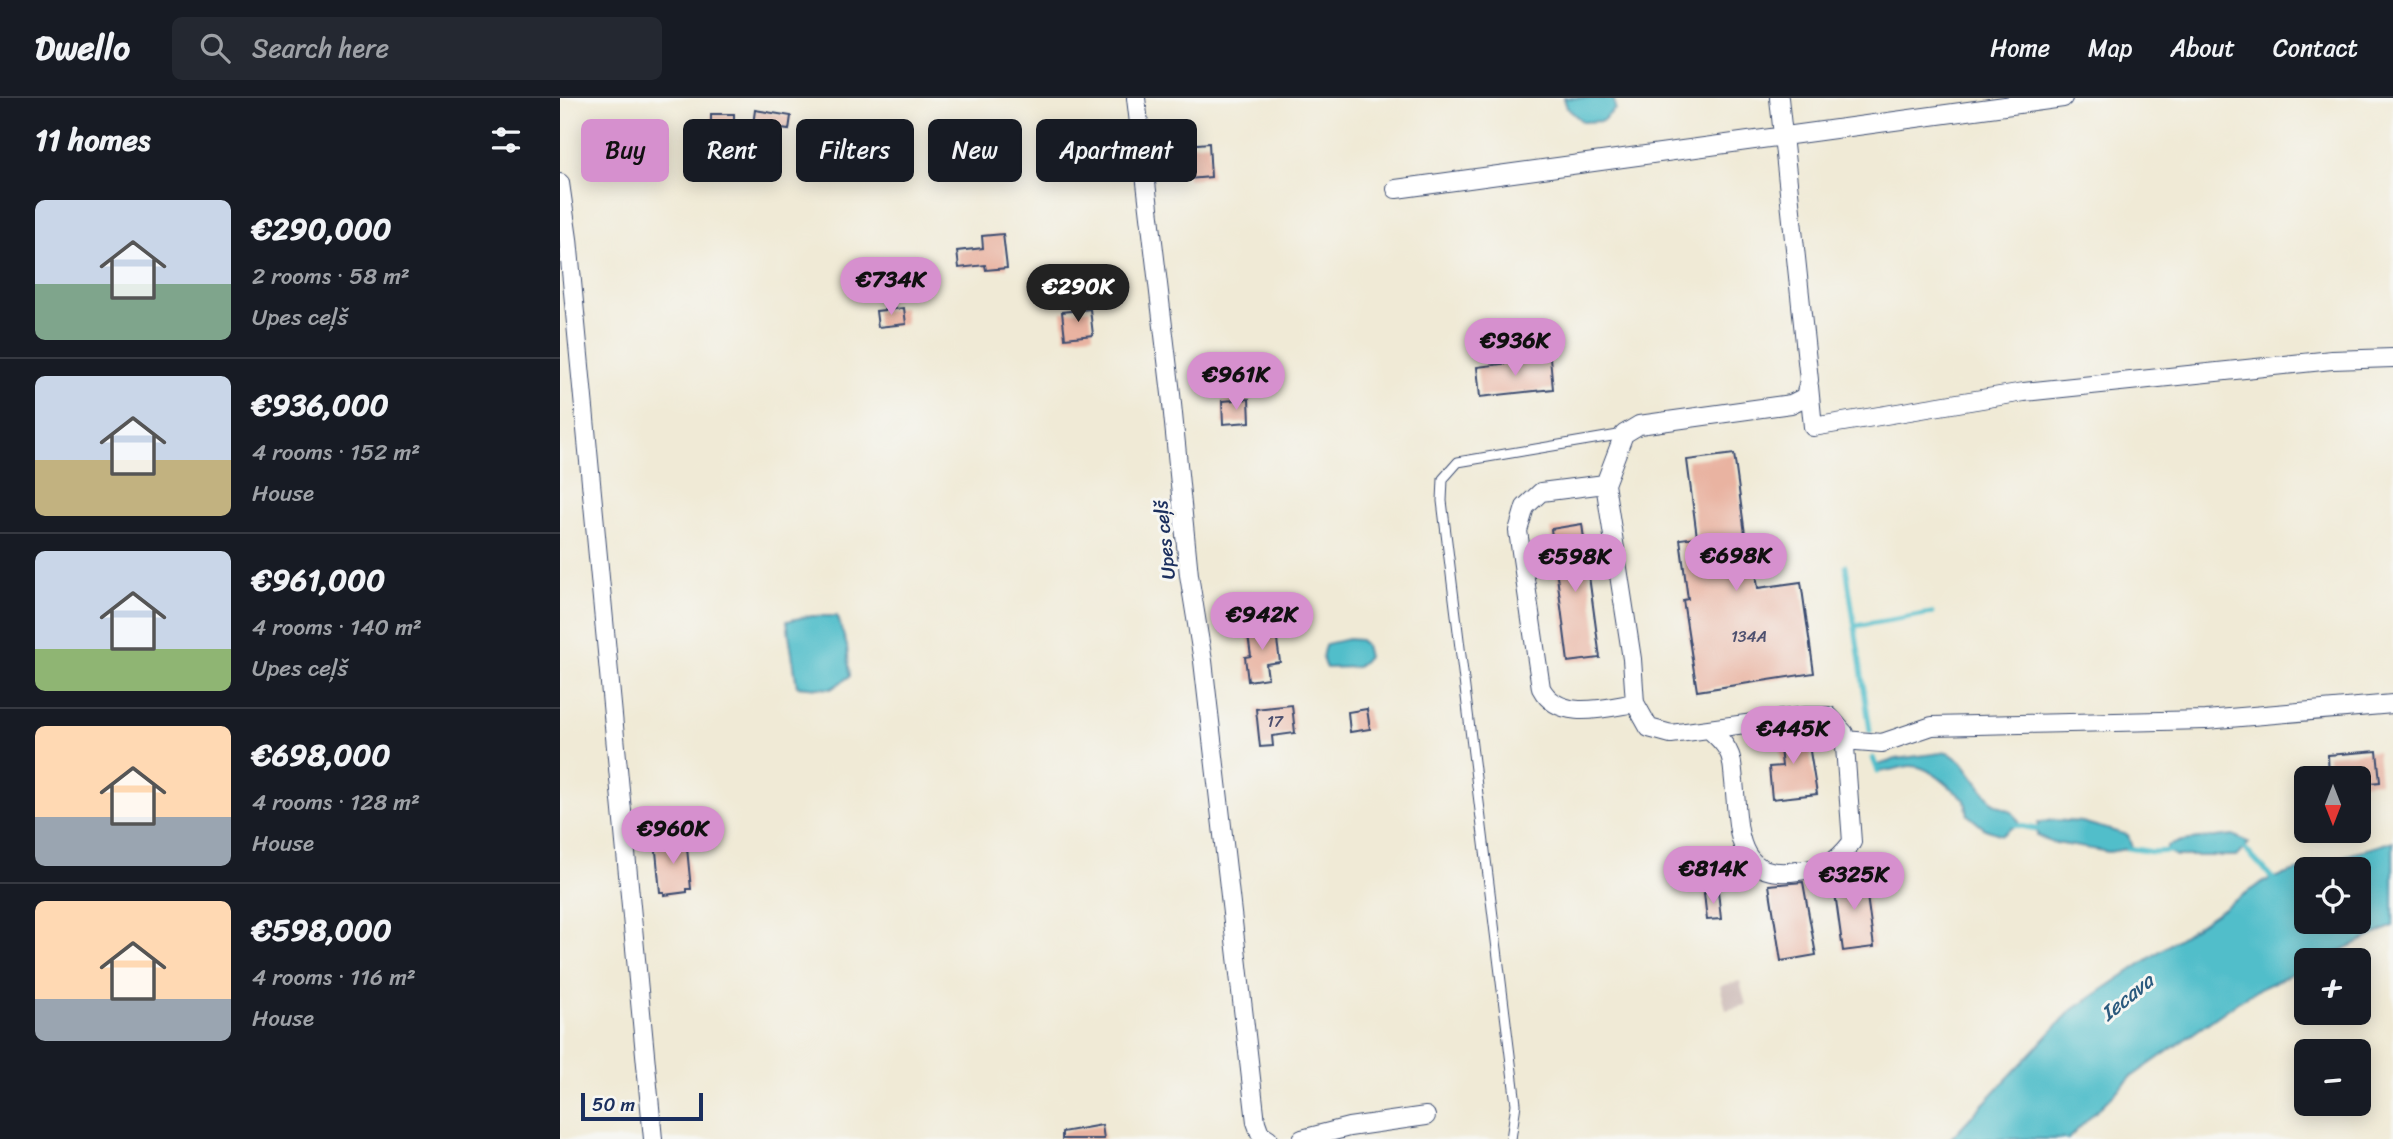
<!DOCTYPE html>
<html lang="en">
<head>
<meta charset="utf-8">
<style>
	:root { --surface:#171b24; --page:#242831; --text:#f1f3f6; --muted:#9ea1a6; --line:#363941; --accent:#d690ce }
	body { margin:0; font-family:Sriracha,sans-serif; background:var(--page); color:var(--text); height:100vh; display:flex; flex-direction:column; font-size:26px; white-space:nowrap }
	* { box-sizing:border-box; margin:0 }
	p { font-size:23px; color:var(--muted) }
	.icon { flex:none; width:38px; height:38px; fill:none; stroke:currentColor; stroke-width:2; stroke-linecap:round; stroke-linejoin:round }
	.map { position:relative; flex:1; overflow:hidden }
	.sheet { display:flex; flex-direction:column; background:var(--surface); width:560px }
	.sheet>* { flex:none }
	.hud { position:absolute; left:21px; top:21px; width:665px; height:63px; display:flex; gap:14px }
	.needle { width:46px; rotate:180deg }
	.tools { position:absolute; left:1734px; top:668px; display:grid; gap:14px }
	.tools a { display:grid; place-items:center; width:77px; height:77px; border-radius:10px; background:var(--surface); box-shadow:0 4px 18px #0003; font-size:35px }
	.scale { position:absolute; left:21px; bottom:18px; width:122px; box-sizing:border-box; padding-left:7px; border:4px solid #1b2f5e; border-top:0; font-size:19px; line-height:24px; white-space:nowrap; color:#1b2f5e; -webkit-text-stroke:5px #f6f6f2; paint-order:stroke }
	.price { position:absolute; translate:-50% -60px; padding:0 16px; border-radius:24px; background:var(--accent); color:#111; font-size:23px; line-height:46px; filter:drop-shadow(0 2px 4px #0008) }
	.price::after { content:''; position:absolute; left:50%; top:42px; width:21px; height:16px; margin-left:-10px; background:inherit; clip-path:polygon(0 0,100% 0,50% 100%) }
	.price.current { background:#222; color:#fff }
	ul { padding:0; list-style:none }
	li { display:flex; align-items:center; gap:21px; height:175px; padding:0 35px }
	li+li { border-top:2px solid var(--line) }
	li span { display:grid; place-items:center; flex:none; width:196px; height:140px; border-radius:10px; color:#555 }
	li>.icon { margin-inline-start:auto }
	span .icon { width:84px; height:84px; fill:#fffc; stroke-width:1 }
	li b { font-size:30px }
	h2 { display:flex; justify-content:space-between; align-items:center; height:84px; padding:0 35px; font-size:30px }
	.pill { padding:0 24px; border-radius:10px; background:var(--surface); box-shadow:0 4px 18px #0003; font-size:24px; line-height:63px }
	.pill.current { background:var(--accent); color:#111 }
	header { display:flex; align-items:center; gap:42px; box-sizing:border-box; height:98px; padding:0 35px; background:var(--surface); border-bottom:2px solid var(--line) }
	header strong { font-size:33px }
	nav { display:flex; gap:38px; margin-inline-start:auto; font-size:24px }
	.search { width:490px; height:63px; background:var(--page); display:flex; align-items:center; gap:18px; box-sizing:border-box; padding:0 24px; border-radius:10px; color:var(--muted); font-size:26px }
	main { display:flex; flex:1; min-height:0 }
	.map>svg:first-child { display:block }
</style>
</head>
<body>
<header>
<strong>Dwello</strong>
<div class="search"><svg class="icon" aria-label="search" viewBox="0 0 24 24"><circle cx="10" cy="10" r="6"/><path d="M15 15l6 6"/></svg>Search here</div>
<nav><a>Home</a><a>Map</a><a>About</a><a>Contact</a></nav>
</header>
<main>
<section class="sheet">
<h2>11 homes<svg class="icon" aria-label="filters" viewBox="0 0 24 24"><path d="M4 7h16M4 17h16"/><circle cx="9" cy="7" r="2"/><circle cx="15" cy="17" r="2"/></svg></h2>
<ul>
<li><span style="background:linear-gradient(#c9d6e8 60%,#7fa58c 0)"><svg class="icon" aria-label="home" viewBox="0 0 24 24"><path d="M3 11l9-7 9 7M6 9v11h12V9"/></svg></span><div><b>€290,000</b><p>2 rooms · 58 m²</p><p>Upes ceļš</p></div></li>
<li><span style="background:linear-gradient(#c9d6e8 60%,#c2b280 0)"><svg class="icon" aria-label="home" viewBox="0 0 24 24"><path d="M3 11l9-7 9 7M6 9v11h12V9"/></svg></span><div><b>€936,000</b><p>4 rooms · 152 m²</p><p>House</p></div></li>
<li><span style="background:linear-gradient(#c9d6e8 70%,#8fb573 0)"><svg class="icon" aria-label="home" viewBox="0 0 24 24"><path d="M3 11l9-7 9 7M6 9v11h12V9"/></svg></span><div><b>€961,000</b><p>4 rooms · 140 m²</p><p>Upes ceļš</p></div></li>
<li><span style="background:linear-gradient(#ffd9b3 65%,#9aa5b1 0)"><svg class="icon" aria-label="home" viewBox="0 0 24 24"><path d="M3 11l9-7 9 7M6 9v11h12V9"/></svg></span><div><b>€698,000</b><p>4 rooms · 128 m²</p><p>House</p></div></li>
<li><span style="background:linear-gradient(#ffd9b3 70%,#9aa5b1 0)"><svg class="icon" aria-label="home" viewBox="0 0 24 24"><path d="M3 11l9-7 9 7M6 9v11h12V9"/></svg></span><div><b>€598,000</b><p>4 rooms · 116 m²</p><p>House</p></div></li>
</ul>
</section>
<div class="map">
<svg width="1833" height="1041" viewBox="0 0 1833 1041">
	<rect width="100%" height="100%" fill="#f6f6f2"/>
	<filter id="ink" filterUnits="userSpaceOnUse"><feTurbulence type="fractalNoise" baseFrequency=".0143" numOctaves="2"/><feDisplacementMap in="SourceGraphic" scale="14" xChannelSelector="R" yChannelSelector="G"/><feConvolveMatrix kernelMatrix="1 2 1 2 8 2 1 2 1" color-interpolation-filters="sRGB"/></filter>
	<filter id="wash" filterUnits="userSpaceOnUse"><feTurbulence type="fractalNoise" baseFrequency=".00686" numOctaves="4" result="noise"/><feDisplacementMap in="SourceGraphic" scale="28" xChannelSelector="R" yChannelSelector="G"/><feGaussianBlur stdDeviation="1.57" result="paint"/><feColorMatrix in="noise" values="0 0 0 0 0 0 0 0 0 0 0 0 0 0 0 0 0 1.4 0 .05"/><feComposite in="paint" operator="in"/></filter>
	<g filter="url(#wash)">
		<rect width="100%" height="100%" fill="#f0ead6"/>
		<path fill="#d0c0bc" d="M1180,883L1186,907L1166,912L1160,888Z"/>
		<path fill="#51beca" stroke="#367694" stroke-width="2" fill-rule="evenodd" d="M1004,0H1054L1055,11L1042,23L1023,24L1007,10Z
			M248,518H277L287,548L290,578L271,591L237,588L227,523Z
			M788,541L800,542L805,547L808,559L797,569L766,570C761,561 762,555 766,546Z
			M1388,654L1403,665L1432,704L1453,715L1459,724L1442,737L1425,731L1408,717L1405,702C1390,690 1370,667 1350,668C1339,669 1329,674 1317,673L1315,668L1336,661Z
			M1492,722L1522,724L1568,737L1572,750L1549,754L1490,744L1477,737L1478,725Z
			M1673,737L1689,745L1677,758H1616L1607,753V748L1622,743Z
			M1833,743V828L1759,863H1746V869L1689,896L1570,980L1508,1041H1390L1511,913L1704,783ZM1746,772H1799V824H1746Z"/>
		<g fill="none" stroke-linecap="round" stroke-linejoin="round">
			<path stroke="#51beca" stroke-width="5" d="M1286,468L1310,633
				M1295,528L1372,515
				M1313,660L1318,673
				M1448,726L1483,732
				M1679,749L1684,750L1715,783
				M1568,750L1593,754L1611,753"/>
		</g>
		<g id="blocks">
			<path fill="#e9b3a1" d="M195,12L231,18L229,32L193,27Z
				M151,16H174V42H159V35H151Z
				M649,45L651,79L628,81L626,47Z
				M443,136L447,170L426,172L425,167L399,170L397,153L423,150L422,138Z
				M344,210L346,226L318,229L316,213Z
				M530,211L533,237L505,240L502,214Z
				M990,260L993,291L920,299L917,269Z
				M689,301L690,324L663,326L662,303Z
				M1174,356L1186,443L1192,442L1198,490L1241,484L1254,575L1137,593L1123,502L1128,501L1120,441L1137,439L1127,362Z
				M1022,426L1040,560L1008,564L991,431Z
				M715,528L720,564L706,566L708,580L688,583L685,559L691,558L687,531Z
				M732,607L735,635L712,638L713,648L700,649L696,611Z
				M807,611L810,631L790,634L788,614Z
				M1246,629L1257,696L1212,701L1209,669L1222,668L1218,633Z
				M1817,653L1820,684L1799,686V681H1769L1768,657Z
				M126,740L131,791H127V794L104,797V794H100L95,743Z
				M1304,776L1314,849L1283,853L1273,780Z
				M1243,784L1256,857L1221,863L1209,787Z
				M1158,793L1161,821L1147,822L1144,795Z
				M542,1027L544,1041H502V1034Z"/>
		</g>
	</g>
	<g filter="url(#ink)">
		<use href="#blocks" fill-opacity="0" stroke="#3b4b70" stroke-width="2"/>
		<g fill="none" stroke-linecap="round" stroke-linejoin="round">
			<g stroke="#3b4b70" stroke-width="11">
				<path id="lane" d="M951,1041L956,1006L882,403L883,381L898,364L1064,336"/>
			</g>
			<g stroke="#3b4b70" stroke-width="20">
				<path id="street" d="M576,0L611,296L629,477L643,563L696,1024L700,1035L709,1041
					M0,85L8,141L93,1041
					M836,91L1503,0
					M1249,288L1253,329L1464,294L1772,262L1833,260
					M1045,386L981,394L965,409L958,433L981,590C999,624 1044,610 1075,605
					M1150,632C1158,640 1166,646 1170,657C1173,665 1173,675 1174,683C1179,732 1174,783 1238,773C1267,769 1274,767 1292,744L1284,635L1269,618H1245L1111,636L1089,630L1075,605L1072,561L1045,386L1064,336L1079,327L1231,306L1245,299L1249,282L1219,0
					M1284,642L1322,645L1372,628L1646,622L1833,606
					M742,1041L789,1029L866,1018"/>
			</g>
			<use href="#lane" stroke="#fff" stroke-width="9"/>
			<use href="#street" stroke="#fff" stroke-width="18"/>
		</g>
	</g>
	<g text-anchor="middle" stroke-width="6" stroke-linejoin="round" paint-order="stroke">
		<g font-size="16" fill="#4e506f">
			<text x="1189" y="544">134A</text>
			<text x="715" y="629">17</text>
		</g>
		<g font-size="19" fill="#1b2f5e" stroke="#f6f6f2">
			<text transform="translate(604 442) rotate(-96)" y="7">Upes ceļš</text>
		</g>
		<g font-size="21" font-style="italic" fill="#2b5a7e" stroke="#f6f6f2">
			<text transform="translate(1567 899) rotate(-39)" y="7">Iecava</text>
		</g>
	</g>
</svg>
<div class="tools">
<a><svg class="needle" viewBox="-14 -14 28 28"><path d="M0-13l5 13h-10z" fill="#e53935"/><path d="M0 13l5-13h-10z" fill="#9ea1a6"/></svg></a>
<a><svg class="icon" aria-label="locate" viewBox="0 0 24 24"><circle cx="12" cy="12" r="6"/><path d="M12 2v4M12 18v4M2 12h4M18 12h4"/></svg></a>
<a>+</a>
<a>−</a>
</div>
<div class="scale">50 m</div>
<b class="price" style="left:331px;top:219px">€734K</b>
<b class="price current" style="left:518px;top:226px">€290K</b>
<b class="price" style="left:955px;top:280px">€936K</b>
<b class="price" style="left:676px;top:314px">€961K</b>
<b class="price" style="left:1176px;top:495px">€698K</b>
<b class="price" style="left:1015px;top:496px">€598K</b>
<b class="price" style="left:702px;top:554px">€942K</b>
<b class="price" style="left:1233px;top:668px">€445K</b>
<b class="price" style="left:113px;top:768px">€960K</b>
<b class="price" style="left:1153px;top:808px">€814K</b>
<b class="price" style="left:1294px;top:814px">€325K</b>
<div class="hud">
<a class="pill current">Buy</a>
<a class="pill">Rent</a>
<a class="pill">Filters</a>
<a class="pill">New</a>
<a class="pill">Apartment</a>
</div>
</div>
</main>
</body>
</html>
